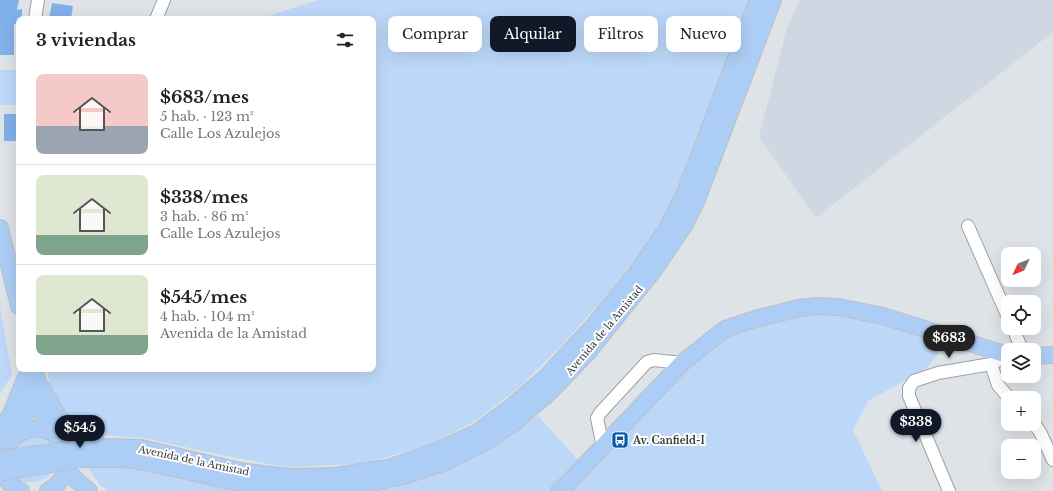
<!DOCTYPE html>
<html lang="es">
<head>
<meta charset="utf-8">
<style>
	:root { --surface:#fff; --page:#f6f6f6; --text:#222; --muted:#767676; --line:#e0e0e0; --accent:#111827 }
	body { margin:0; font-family:"Libre Baskerville",serif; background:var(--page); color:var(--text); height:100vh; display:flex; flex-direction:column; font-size:15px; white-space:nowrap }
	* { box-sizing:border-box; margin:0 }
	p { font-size:13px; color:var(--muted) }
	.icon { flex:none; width:22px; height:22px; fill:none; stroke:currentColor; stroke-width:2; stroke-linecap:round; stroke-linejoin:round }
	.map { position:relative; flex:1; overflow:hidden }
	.drawer { position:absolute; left:16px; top:16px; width:360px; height:356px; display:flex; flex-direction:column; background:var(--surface); border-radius:8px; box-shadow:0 4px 16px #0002 }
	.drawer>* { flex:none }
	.top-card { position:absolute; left:388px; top:16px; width:380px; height:36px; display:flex; gap:8px }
	.needle { width:26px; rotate:227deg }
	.tools { position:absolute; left:1001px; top:247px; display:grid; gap:8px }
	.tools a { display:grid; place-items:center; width:40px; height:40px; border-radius:8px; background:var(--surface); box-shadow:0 4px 16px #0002; font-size:20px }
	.price { position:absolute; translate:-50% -34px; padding:0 9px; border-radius:14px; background:var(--accent); color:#fff; font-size:13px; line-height:26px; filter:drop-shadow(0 1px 2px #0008) }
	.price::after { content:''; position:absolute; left:50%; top:24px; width:12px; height:9px; margin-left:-6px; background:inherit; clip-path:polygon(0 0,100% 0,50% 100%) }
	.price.selected { background:#222; color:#fff }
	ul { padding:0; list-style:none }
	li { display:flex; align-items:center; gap:12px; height:100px; padding:0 20px }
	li+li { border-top:1px solid var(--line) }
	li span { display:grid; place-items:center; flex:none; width:112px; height:80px; border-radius:8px; color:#555 }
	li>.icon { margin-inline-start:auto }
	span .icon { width:48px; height:48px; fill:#fffc; stroke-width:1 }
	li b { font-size:17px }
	h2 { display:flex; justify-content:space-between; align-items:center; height:48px; padding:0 20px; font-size:17px }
	.tag { padding:0 14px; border-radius:8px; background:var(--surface); box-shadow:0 4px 16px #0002; font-size:14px; line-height:36px }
	.tag.selected { background:var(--accent); color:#fff }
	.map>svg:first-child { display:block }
</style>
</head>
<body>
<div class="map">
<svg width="1053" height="491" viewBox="0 0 1053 491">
	<rect width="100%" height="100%" fill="#dee3e8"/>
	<path fill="#ced7e2" d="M800,0H1053V32L816,218L759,137L787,28Z"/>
	<path fill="#bcd7f8" d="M318,0H749L682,179L652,237L611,290L563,344L521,386L477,420L429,445L363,464L284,467L203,451L144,438L87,434L74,425L51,392L47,369H373V19H259Z
		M0,70H19V105H0Z
		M0,307L12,375L0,393Z
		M809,309L867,316L948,341L927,368L868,401L853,430L882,491H572L580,484L687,366L729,334Z
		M538,416L581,463L550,491H377C437,481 488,448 538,416Z
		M28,434C34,435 42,435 47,438C74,455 53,491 15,480L9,449Z
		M126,466L162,471L226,489L238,491H108L99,484L89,468Z"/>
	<path fill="#81b0ea" d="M0,0H19L17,10L22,9V19H19V24H14V55H0Z
		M52,3L73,6L71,19H49Z
		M4,114H19V141H4Z"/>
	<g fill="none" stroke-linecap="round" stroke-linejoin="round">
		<g stroke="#9da0a5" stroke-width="14">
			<path id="minor" d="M35,19L38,0
				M156,19L164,0
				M968,226L1008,317
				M1013,328L1022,350
				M991,364L998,385L1009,398
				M1034,423L1041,434L1053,460
				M603,447L597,418L600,413L647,362L654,360L682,363
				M949,491L909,396V388L914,381L938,373L991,364L1008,355"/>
		</g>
		<g stroke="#bfbfc0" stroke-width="18">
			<path id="major" d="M0,228L19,306
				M1034,356L1053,355
				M34,369L38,382L43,417L50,432
				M38,382L57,414L65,424L85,439
				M0,429L11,414L25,379
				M18,432L29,404L28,375
				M58,438H95
				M77,449L108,447L141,448L240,471L288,477L335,476L388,468L432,453L476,433L510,408L546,377L594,325L635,275L665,232L685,193L758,0
				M80,459H125L139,461L178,469L243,484L294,491L353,487L403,476L443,463L485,442L515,422L549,393L588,352L654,270L685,224L696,202L773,0
				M66,469L76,480L89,491
				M21,491C11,487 4,478 2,468C0,421 66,413 67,461C67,474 59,485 48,491
				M559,491L568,483L682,363L725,329L755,319L799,308L818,306L838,307L883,316L1008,355"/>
		</g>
		<use href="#minor" stroke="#fff" stroke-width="12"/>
		<use href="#major" stroke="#accdf5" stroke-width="16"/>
		<g stroke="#bfbfc0" stroke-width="18" stroke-linecap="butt">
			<path id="major-bridge" d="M0,459L77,449
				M0,473L80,459"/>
		</g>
		<use href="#major-bridge" stroke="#accdf5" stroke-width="16"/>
	</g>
	<defs>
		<g id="bus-square" transform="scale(0.9)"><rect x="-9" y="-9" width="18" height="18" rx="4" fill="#0859a8" stroke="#fff"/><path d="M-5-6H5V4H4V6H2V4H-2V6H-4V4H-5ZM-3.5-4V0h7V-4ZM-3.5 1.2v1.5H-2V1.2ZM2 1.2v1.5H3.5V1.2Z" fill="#fff"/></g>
	</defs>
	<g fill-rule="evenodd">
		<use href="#bus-square" x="620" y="440"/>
	</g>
	<g text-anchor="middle" stroke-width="4" stroke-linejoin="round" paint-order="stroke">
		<g font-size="10" fill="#36383a" stroke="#fff">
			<text transform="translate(604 330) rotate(-50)" y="4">Avenida de la Amistad</text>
			<text transform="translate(194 460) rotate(12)" y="4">Avenida de la Amistad</text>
		</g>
		<g font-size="10" font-weight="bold" fill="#36383a" stroke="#fff" text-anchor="start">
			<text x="633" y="444">Av. Canfield-I</text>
		</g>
	</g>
</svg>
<div class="tools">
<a><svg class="needle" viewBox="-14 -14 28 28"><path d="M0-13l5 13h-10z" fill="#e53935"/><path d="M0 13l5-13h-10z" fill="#767676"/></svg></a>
<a><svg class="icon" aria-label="locate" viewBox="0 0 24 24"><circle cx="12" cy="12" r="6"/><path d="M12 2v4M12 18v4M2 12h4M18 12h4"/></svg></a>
<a><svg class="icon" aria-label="layers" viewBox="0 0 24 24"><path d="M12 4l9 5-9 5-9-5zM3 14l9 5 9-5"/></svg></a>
<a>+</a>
<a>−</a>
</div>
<b class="price selected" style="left:949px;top:359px">$683</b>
<b class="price" style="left:916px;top:443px">$338</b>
<b class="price" style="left:80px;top:449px">$545</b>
<div class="top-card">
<a class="tag">Comprar</a>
<a class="tag selected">Alquilar</a>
<a class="tag">Filtros</a>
<a class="tag">Nuevo</a>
</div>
<section class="drawer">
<h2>3 viviendas<svg class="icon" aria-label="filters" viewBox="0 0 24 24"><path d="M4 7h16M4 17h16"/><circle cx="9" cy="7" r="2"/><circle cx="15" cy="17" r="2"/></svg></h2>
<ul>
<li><span style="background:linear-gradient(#f6c9c9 65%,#9aa5b1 0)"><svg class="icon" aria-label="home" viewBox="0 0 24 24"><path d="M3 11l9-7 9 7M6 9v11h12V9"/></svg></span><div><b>$683/mes</b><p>5 hab. · 123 m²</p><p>Calle Los Azulejos</p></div></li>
<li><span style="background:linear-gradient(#dfe7d0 75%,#7fa58c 0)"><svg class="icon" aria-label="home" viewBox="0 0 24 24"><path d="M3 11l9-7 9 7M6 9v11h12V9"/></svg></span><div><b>$338/mes</b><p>3 hab. · 86 m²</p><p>Calle Los Azulejos</p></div></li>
<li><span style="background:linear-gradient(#dfe7d0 75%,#7fa58c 0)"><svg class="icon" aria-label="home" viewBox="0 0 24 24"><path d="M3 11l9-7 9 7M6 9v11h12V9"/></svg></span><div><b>$545/mes</b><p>4 hab. · 104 m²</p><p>Avenida de la Amistad</p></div></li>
</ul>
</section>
</div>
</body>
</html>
